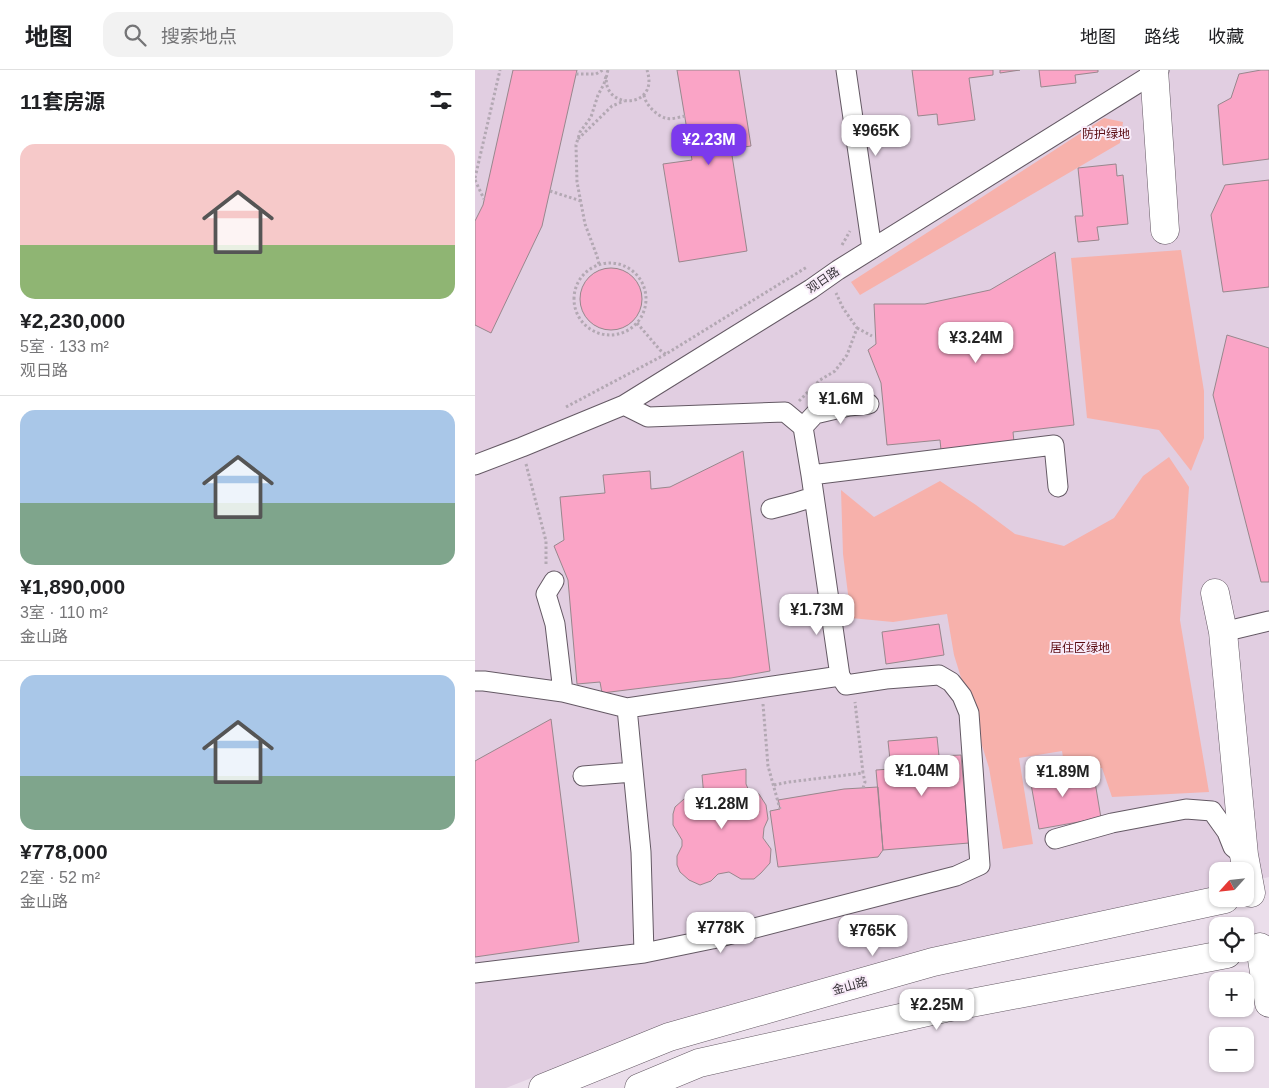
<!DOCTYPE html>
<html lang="zh">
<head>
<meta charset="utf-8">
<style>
	:root { --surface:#fff; --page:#f2f2f2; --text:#202124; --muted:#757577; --line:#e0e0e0; --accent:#7c3aed }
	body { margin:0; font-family:Helvetica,"Noto Sans SC",sans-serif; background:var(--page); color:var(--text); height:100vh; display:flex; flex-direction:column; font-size:19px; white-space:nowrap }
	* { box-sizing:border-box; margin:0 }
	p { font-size:16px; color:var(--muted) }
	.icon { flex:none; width:28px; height:28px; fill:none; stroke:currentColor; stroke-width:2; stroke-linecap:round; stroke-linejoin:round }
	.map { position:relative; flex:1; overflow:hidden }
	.sheet { display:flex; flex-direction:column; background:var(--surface); width:475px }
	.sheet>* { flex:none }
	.needle { width:32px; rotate:243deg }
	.buttons { position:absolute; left:734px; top:792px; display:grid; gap:10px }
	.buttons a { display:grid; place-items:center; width:45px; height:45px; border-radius:10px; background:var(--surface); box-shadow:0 1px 4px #0004; font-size:25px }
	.price { position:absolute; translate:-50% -42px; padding:0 11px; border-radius:10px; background:#fff; color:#222; font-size:16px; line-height:32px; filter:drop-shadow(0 1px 2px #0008) }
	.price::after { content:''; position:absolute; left:50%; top:30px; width:15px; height:11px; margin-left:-8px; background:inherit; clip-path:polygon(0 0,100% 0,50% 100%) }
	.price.on { background:var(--accent); color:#fff }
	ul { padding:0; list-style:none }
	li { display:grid; align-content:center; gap:10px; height:265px; padding:0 20px }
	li+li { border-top:1px solid var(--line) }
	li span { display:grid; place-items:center; height:155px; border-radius:15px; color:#555 }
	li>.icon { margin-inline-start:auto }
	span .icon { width:90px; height:90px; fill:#fffc; stroke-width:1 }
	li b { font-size:21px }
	h2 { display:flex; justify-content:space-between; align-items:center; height:60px; padding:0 20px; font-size:21px }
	header { display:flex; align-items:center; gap:30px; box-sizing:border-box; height:70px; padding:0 25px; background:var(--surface); border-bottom:1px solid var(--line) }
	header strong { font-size:24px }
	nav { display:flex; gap:28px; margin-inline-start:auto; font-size:18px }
	.search { width:350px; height:45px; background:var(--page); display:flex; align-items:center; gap:12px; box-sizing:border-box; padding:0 18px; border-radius:15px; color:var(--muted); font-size:19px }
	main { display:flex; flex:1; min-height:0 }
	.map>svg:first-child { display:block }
</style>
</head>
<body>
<header>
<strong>地图</strong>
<div class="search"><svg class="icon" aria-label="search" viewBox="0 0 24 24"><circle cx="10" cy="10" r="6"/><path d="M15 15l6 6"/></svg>搜索地点</div>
<nav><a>地图</a><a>路线</a><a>收藏</a></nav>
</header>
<main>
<section class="sheet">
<h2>11套房源<svg class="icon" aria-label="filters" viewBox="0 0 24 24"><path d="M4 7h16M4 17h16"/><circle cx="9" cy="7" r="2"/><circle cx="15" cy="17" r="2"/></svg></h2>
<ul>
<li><span style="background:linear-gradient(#f6c9c9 65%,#8fb573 0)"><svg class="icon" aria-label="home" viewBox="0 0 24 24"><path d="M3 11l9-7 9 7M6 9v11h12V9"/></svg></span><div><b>¥2,230,000</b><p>5室 · 133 m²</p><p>观日路</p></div></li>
<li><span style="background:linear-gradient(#a9c7e8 60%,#7fa58c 0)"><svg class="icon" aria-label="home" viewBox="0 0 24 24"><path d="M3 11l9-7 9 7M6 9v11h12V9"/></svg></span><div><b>¥1,890,000</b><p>3室 · 110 m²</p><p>金山路</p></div></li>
<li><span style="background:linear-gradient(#a9c7e8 65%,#7fa58c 0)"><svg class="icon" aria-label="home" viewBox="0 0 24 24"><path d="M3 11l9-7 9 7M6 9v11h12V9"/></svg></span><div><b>¥778,000</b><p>2室 · 52 m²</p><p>金山路</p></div></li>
</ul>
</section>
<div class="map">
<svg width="794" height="1018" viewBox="0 0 794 1018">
	<rect width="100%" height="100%" fill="#ebdeeb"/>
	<path fill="#e1cee1" d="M0,0H794V807L770,813V801H742V819L189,955L31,1018H0Z"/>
	<path fill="#f7b1ab" d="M629,48L648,52L645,73L385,225L376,212Z
		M706,180L729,321V368L716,401L684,360L612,348L596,188Z
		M694,387L714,417L705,550L734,722L637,727L627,698L590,700L587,681L544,688L558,774L528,779L514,698L479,585L472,544L418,552L376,548L368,484L366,420L399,447L465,411L501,435L540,464L589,476L639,448L668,406Z"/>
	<path fill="#faa4c6" stroke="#98878d" d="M38,0H102L67,156L16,263L0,255V151L8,135Z
		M202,0H264L276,76L256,79L272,181L204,192L188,94L217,90Z
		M437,0H518V5L494,8L500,50L463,55L462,44L443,46Z
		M525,0H545L525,3Z
		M564,0H623V2L600,5L601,13L566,17Z
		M786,0H794V89L748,95L743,35L756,28L764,4Z
		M641,94L642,106L648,105L653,154L622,157L624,170L603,172L600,146H608L603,98Z
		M794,110V217L748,222L736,145L750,115Z
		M580,182L599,355L538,362L539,372L466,380L465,370L412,375L406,313L393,280L401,274L399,234H450L515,220Z
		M105 229a31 31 0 1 1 62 0a31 31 0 1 1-62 0Z
		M752,265L794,278V512H786L738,325Z
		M268,381L295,601L256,608L224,611L127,623L125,612L102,614L93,510L79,476L89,470L85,427L130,423L128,405L175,401L176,419L195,417Z
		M464,554L469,585L411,594L407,562Z
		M76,649L104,872L0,887V691Z
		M462,667L464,686L486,685L494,773L408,780L401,700L416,699L413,671Z
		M576,693L580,713L619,706L626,748L564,759L553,697Z
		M271,699V714L274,721L284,724L291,735L293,749L289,758L288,768L296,779L295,793L286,803L279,809H266L254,802L243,804L236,811L225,815L214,810L205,802L202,795V786L207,776V770L198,755V744L200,737L209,729L221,726L229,727L227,705Z
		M403,717L408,780L403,787L303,797L295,741L305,739L303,730L369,719Z"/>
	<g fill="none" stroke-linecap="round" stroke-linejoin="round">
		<g stroke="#645964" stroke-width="21">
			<path id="street" d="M371,0L397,179
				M328,357L340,344L374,336L394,334
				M0,395L47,377L149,335L336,219L363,200L684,0
				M336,405L579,375L583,417
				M296,439L319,433L338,427
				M79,511L71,524L80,554L88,622
				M748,562L794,551
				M0,611H9L88,622L152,638L365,606L336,405L328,357L310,342L173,347L149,335
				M152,638L166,782L169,883
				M108,706L158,702
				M580,769L637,753L711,739L737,741L752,762L758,777L768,785
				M0,903L169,883L237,869L481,806L505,795L494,643L487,626L476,612L464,605L411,609L371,615L365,606"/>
		</g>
		<g stroke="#645964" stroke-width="29">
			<path id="secondary" d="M679,0L690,160
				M740,523L748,562L769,785L776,823
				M785,877L794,933
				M68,1018L194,967L458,892L750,829
				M164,1018L224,993L470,938L752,884"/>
		</g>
		<path stroke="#b3a8b3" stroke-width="3" stroke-dasharray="2.5 2.5" stroke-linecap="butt" d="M133,0C120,40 186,42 172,0
			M101,4H121L128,0
			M169,25C170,34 181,45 190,48C196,50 204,47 210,46
			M103,69L137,36L149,31
			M0,108L25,0
			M0,110L9,129
			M75,121L106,131
			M367,175L375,161
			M99 229a36 36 0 1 1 72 0a36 36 0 1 1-72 0Z
			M124,194L122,186L110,154L102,112L101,75L105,62L116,47L123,25L129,14L131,6
			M162,253L185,280L192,285
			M382,258L397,266
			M324,331L345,310L360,301L372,285L382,258L368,238L361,223
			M91,337L191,284L332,197
			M51,394L71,471V496
			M288,634L293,696L305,739
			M299,715L314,712L388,703L380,632
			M388,718L390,712L388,703"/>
		<use href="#street" stroke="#fff" stroke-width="19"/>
		<use href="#secondary" stroke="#fff" stroke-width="28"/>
	</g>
	<g text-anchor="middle" stroke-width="4" stroke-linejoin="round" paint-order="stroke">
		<g font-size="12" fill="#59090f" stroke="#f8ebf9">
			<text x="631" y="68">防护绿地</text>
			<text x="605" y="582">居住区绿地</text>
		</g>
		<g font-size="12" fill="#363237" stroke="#f8ebf9">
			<text transform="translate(348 210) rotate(-34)" y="4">观日路</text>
			<text transform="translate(375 916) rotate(-16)" y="4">金山路</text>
		</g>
	</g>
</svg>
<div class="buttons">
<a><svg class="needle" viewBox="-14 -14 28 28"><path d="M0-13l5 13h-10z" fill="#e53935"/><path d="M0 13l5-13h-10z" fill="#757577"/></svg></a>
<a><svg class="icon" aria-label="locate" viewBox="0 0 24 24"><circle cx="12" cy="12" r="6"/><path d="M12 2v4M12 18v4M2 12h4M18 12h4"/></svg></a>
<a>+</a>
<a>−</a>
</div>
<b class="price" style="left:401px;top:87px">¥965K</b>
<b class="price on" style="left:234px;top:96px">¥2.23M</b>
<b class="price" style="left:501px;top:294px">¥3.24M</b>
<b class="price" style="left:366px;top:355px">¥1.6M</b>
<b class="price" style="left:342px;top:566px">¥1.73M</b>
<b class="price" style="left:447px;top:727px">¥1.04M</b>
<b class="price" style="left:588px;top:728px">¥1.89M</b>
<b class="price" style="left:247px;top:760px">¥1.28M</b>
<b class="price" style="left:246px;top:884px">¥778K</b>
<b class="price" style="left:398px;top:887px">¥765K</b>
<b class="price" style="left:462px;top:961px">¥2.25M</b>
</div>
</main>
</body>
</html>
